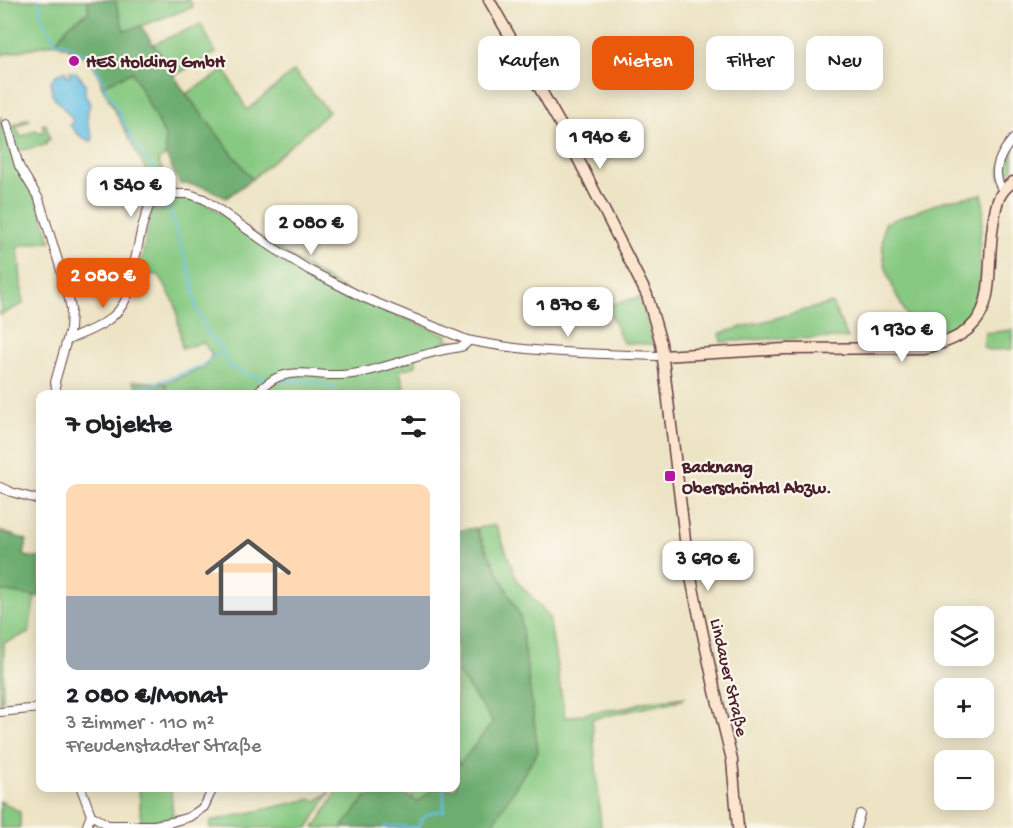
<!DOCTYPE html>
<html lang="de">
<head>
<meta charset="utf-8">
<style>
	:root { --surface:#fff; --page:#f2f2f2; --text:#202124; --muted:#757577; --accent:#ea580c }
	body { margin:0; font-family:"Gochi Hand",sans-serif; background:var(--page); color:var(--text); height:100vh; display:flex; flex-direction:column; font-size:22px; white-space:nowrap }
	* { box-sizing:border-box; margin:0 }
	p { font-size:20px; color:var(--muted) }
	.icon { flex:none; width:33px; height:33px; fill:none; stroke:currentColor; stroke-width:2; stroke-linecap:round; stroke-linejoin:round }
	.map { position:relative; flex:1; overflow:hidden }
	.details { position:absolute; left:36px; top:390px; width:424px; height:402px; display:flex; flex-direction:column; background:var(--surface); border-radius:12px; box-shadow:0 3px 15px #0003 }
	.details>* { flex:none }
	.top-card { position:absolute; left:478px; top:36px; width:444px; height:54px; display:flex; gap:12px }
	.controls { position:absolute; left:934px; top:606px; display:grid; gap:12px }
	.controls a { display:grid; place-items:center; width:60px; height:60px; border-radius:12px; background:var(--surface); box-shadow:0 3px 15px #0003; font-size:30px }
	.price { position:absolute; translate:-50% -51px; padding:0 14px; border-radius:12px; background:#fff; color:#222; font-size:20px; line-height:39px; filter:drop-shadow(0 2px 3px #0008) }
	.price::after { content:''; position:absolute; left:50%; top:36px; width:18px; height:14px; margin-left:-9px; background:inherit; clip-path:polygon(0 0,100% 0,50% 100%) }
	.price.current { background:var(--accent); color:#fff }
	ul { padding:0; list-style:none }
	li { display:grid; align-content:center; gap:12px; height:318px; padding:0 30px }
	li span { display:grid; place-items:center; height:186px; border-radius:12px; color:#555 }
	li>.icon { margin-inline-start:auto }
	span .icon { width:108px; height:108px; fill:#fffc; stroke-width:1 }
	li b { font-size:26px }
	h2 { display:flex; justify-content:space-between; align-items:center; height:72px; padding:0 30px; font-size:26px }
	.pill { padding:0 21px; border-radius:12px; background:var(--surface); box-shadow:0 3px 15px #0003; font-size:21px; line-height:54px }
	.pill.current { background:var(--accent); color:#fff }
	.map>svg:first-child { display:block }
</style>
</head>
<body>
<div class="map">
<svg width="1013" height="828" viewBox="0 0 1013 828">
	<rect width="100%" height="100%" fill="#fbf7ec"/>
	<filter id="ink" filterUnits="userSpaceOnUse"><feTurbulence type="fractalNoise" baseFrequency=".0167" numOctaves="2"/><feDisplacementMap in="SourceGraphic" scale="12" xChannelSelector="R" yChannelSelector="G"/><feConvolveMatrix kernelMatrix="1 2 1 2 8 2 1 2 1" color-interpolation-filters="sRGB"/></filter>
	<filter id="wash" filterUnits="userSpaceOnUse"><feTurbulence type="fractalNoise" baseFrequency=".008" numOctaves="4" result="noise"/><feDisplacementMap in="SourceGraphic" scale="24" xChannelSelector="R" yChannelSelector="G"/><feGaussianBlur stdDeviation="1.35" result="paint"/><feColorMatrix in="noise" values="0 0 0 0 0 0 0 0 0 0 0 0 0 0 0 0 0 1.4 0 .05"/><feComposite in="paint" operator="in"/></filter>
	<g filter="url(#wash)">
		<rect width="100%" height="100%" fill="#ede4c5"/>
		<path fill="#87c982" stroke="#687456" stroke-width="1.5" d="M0,0H87L89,12L70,24L55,43L0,55Z
			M115,0H189L193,7L124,32Z
			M201,24L216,53L175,75L153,44Z
			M225,70L247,110L294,71L329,112L252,179L186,94Z
			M132,72L165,136L166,155L158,161L177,198H189L203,202L360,300L447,335L446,339L459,342L458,345L416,354V366L400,370L405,394H202L197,392L188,394H169L165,383L205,367L212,354L203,342L182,349L176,306L159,275L139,274L154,196L147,172L102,86Z
			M0,116L16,165L37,200L51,241L18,246L23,304L0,315Z
			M26,119L30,120L16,127L21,137L36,130L38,132H42L44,129L42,125L46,124L50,140L46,141V145L17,151L11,127Z
			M1013,141V169L1000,179V168Z
			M982,194C986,209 981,224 980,240C979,255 980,269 980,283C978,317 951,334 920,339C901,304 874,265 885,223L944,201Z
			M640,297L653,344L623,343L607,306Z
			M832,303L848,338L766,339L721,342L720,333Z
			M1013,330V349L989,350L983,347L985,333Z
			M496,525L518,582L549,616L565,718L599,711L621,709L644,702L686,697L681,700L592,719L601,828H490L538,751L520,616L476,528Z
			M0,591L35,596L29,633L4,643L3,700L0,703Z
			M456,670L494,722L459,766L456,756Z
			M139,788H171L173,819L141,821Z
			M337,788H400L366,797L342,828H314L334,797Z
			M413,788H434L416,803L412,798Z
			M330,792L308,828H210L211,821L310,799L316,801Z
			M0,801L20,812V828H0Z"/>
		<path fill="#6dad70" stroke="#5c664e" stroke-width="1.5" d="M87,0H115L124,31L141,26L186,94L252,179L226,198C211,189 198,184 180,184L166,155L165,136L132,72L102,86C96,60 79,51 55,43L70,24L89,12Z
			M133,381L165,383L169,394H140Z
			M475,528L520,616L538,751L490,828H342L366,797L400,788L417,803L434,788H456V756L459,765L493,722L456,670V531Z
			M0,531L27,540L24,556L40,558V597L0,591Z"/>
		<path fill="#67c2e5" stroke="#587088" stroke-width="1.5" d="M65,71L67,77L71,76L69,72H76L85,83V94L90,104C85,117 88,126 93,138L92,141C85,141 73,131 70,124L73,123L72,118L52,95L51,81L56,75Z"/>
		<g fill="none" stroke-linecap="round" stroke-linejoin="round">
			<path stroke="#67c2e5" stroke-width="2" d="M39,0L41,17L56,41L72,47L91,58L102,78L106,92L114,103L132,140L157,174L162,188
				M168,205L191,275L197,312L210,335L223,350L228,366L254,377L268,379
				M276,380L312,382L331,386L336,394
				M136,390L198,368L223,350
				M124,394L132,391
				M384,828L386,826L418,827C424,813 429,812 444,811V788"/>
		</g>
	</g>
	<g filter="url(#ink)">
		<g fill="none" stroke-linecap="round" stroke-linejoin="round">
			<g stroke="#623d42" stroke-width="10">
				<path id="street" d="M7,124L19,166L39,199L67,290L71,309L70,329L55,382L57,394
					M1003,190C990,173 1000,154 1013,139
					M68,340C93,329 116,322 127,297L142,227L149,206L169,194H189L204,199L272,247L309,270L362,297L467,340C528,353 600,354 662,356
					M255,394C263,388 270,379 281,376C300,370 321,376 341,375C377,373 413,355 449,349C457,347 465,349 468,340
					M0,487L11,492L40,500
					M0,712L40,708
					M81,788L91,815L86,828
					M91,815L108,825H154L172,822L189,817L204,807L213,788
					M856,828L860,814"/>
			</g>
			<g stroke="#623d42" stroke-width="13">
				<path id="secondary" d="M489,0L563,129L647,295L661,343L688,564L715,691L732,760L738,828
					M662,356L785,349L923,348C1010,331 981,277 995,213C997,200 1001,190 1013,182"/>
			</g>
			<use href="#street" stroke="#fff" stroke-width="8"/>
			<use href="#secondary" stroke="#fbe5cf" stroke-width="10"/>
		</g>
	</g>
	<g fill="#b5179e" stroke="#fbf7ec" stroke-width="2">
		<circle cx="74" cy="61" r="6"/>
		<rect x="664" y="470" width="12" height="12" rx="3"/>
	</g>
	<g text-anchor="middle" stroke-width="4.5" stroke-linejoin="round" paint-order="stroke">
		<g font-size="18" font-weight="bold" fill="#4a1f2b" stroke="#fbf7ec" text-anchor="start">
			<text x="86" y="67">HES Holding GmbH</text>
			<text x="682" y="472">Backnang<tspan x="682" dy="21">Oberschöntal Abzw.</tspan></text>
		</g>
		<g font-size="18" fill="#4a1f2b" stroke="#fbf7ec">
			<text transform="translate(730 677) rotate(77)" y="6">Lindauer Straße</text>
		</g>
	</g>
</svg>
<div class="controls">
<a><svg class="icon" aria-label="layers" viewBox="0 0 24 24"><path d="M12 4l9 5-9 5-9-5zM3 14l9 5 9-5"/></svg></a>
<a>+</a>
<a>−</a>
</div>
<b class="price" style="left:600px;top:170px">1 940 €</b>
<b class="price" style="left:131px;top:218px">1 540 €</b>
<b class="price" style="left:311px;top:256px">2 080 €</b>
<b class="price current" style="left:103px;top:309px">2 080 €</b>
<b class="price" style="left:568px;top:338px">1 870 €</b>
<b class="price" style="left:902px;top:363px">1 930 €</b>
<b class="price" style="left:708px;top:592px">3 690 €</b>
<div class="top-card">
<a class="pill">Kaufen</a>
<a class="pill current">Mieten</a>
<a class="pill">Filter</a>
<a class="pill">Neu</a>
</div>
<section class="details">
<h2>7 Objekte<svg class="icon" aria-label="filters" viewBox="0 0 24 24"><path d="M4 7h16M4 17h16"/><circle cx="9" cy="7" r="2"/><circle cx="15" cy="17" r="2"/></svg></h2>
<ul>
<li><span style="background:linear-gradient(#ffd9b3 60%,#9aa5b1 0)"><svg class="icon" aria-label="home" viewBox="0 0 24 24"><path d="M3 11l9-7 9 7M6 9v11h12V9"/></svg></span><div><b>2 080 €/Monat</b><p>3 Zimmer · 110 m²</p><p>Freudenstadter Straße</p></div></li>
</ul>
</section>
</div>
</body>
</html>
